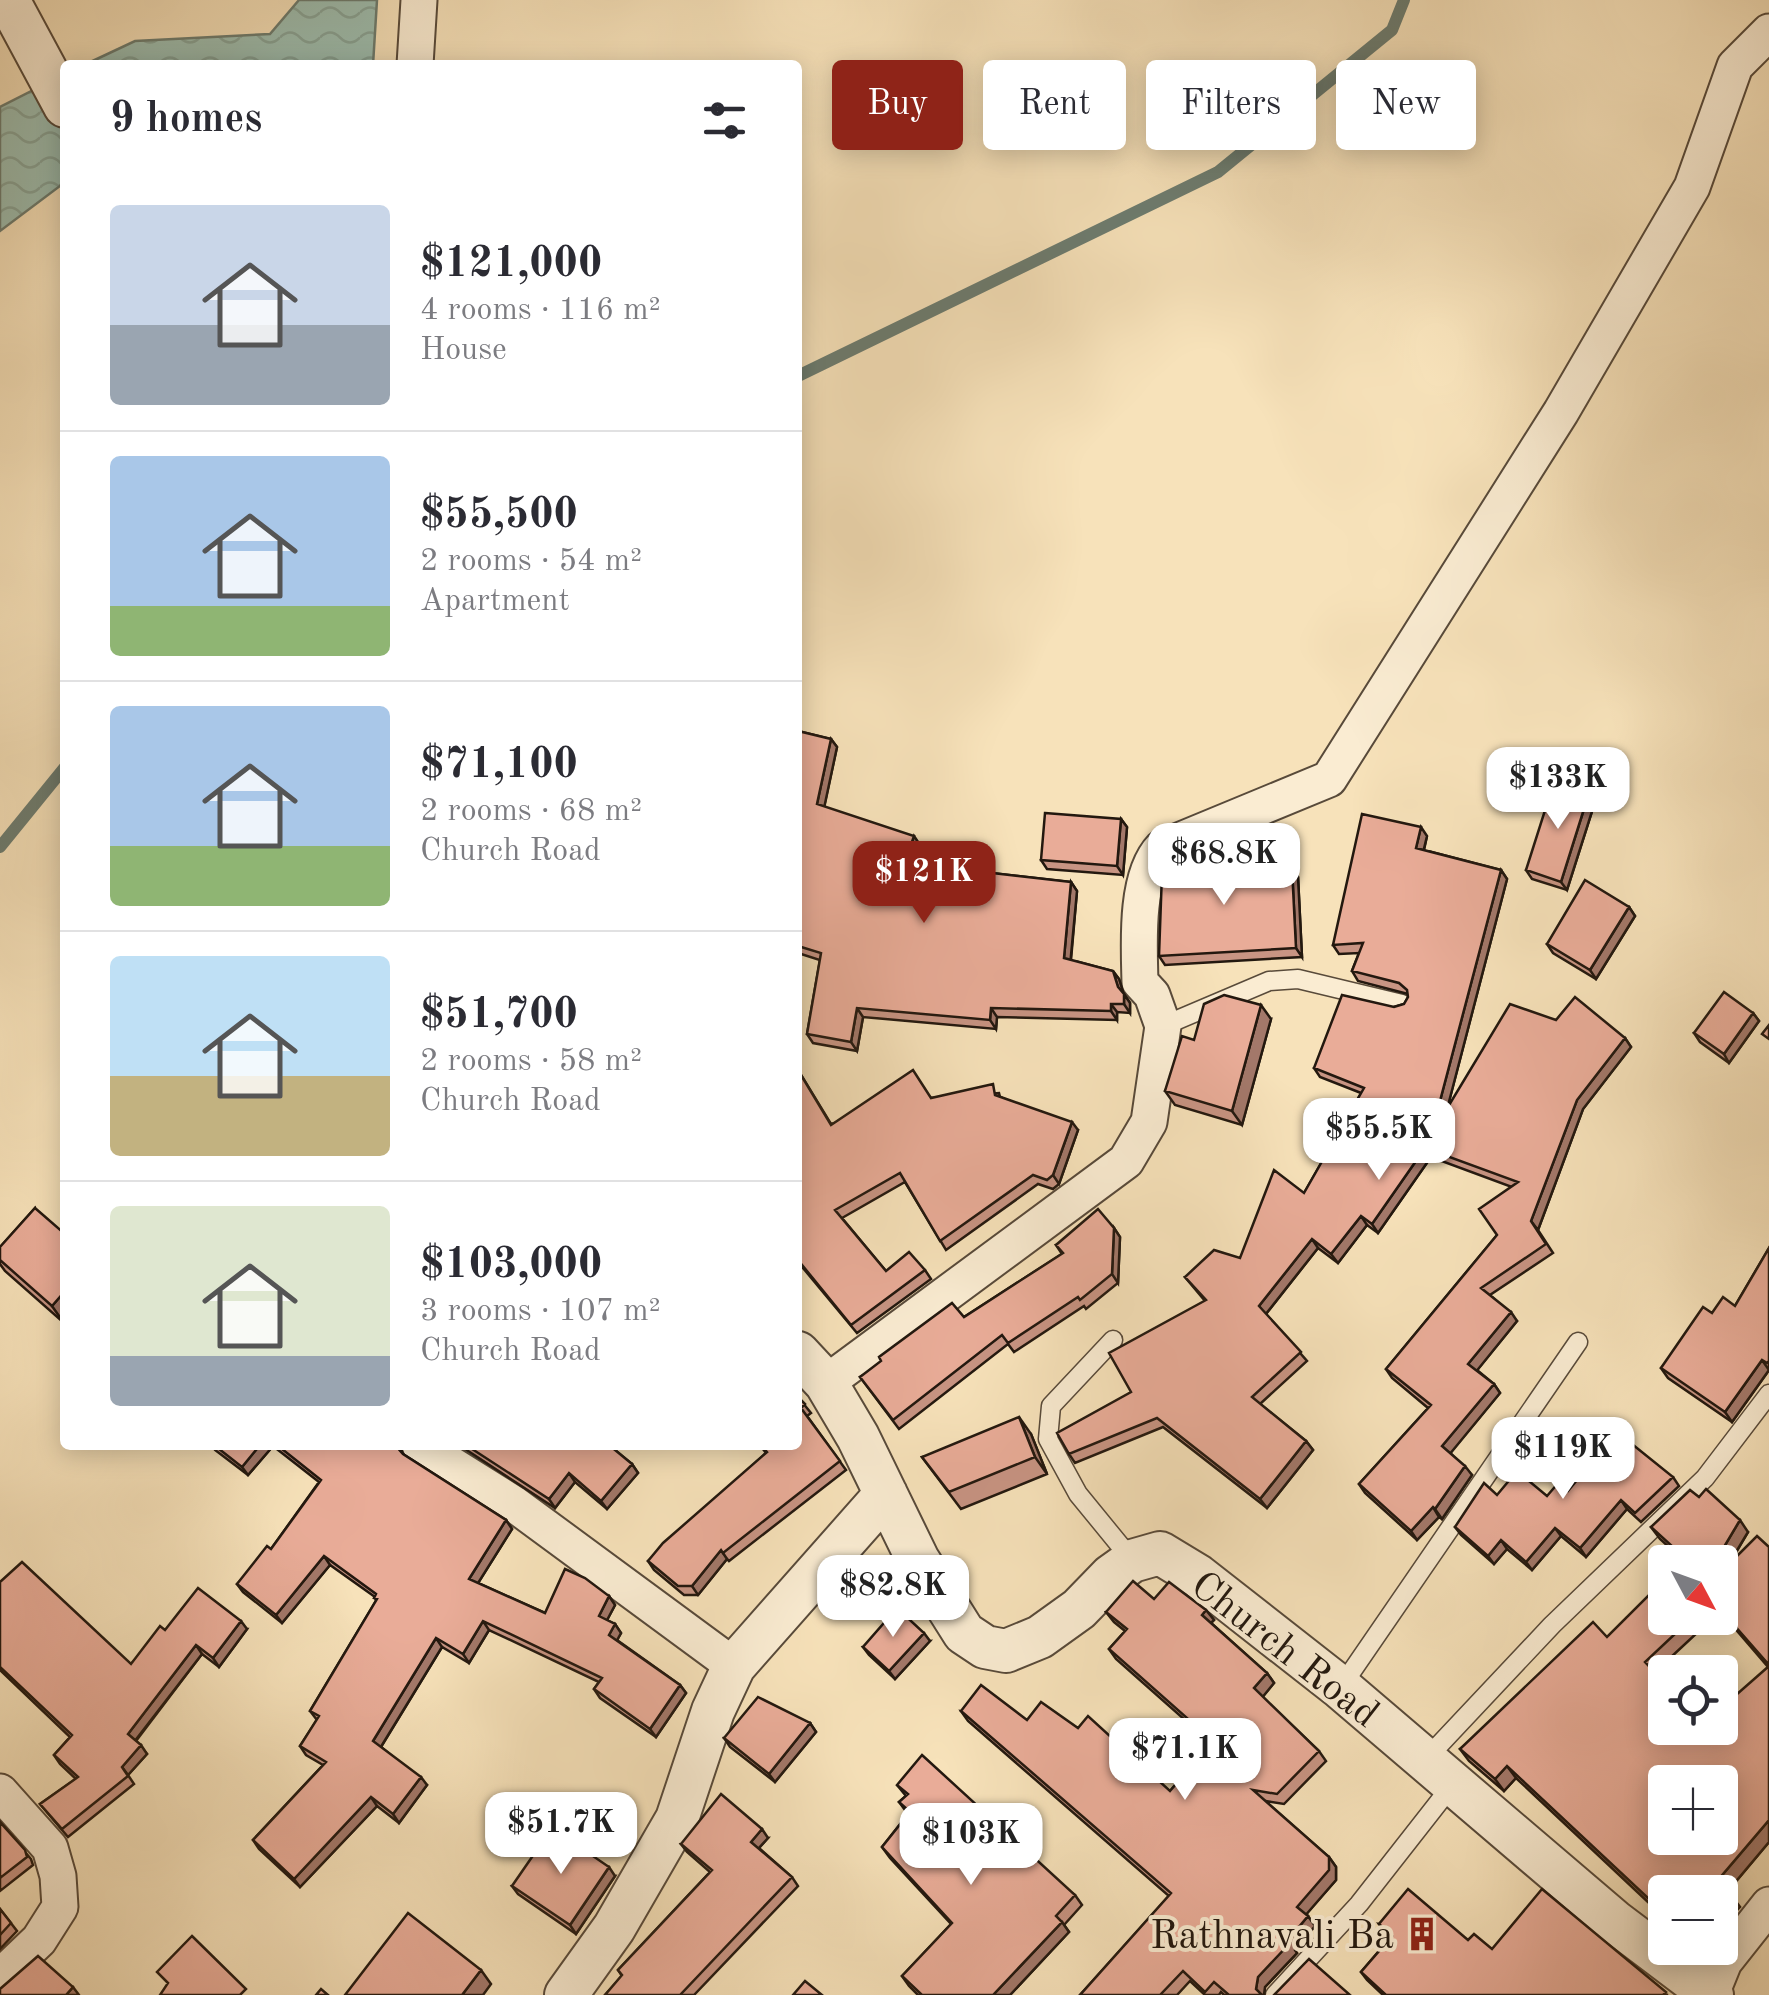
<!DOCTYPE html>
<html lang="en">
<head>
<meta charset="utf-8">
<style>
	:root { --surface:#fff; --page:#f7f7f7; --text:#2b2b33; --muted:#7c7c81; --line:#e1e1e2; --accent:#8f2418 }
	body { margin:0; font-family:"Old Standard TT",serif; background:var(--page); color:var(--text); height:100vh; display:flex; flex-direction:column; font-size:38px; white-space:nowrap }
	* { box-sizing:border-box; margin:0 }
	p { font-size:32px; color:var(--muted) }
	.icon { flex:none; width:55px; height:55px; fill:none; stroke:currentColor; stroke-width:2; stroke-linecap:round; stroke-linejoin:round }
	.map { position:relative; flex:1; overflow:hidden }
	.sheet { position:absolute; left:60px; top:60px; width:742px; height:1390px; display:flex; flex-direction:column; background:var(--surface); border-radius:10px; box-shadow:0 5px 25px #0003 }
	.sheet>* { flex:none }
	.guide { position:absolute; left:832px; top:60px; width:785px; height:90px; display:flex; gap:20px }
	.needle { width:65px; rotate:131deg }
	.buttons { position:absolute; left:1648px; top:1545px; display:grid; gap:20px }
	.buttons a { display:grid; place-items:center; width:90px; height:90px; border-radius:10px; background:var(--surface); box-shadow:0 5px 25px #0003; font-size:50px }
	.price { position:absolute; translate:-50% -85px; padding:0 22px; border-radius:20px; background:#fff; color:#222; font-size:32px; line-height:65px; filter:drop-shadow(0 2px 5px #0008) }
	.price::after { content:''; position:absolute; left:50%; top:60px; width:30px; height:22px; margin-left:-15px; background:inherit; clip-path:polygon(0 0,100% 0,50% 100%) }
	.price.active { background:var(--accent); color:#fff }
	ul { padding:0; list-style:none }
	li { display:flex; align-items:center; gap:30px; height:250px; padding:0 50px }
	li+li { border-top:2px solid var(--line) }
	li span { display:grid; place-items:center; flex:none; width:280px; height:200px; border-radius:10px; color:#555 }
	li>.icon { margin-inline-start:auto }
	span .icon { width:120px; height:120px; fill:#fffc; stroke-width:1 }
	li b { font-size:42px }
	h2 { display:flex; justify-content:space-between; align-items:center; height:120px; padding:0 50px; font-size:42px }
	.pill { padding:0 35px; border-radius:10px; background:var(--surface); box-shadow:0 5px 25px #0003; font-size:35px; line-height:90px }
	.pill.active { background:var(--accent); color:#fff }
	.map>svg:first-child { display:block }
</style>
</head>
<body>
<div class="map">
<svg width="1769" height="1995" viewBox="0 0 1769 1995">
	<defs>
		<pattern id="water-waves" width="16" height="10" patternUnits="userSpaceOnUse" patternTransform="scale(2.5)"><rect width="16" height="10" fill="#9dbeb0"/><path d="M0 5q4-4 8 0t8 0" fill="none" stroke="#87a396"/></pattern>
	</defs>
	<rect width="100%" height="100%" fill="#f7e2ba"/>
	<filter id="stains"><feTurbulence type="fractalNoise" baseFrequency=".002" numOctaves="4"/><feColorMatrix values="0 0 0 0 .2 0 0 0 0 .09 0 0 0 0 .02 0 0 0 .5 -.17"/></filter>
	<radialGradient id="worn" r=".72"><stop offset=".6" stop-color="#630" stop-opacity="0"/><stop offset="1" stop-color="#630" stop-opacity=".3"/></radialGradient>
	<path fill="url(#water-waves)" stroke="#6c7c70" stroke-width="2.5" d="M299,0H377L373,65H84L135,41L270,34Z
		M65,74V178L60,186L0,231V107Z"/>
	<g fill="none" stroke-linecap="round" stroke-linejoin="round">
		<path stroke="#6c7c70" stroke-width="12" d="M798,376L1218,172L1392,30L1404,0
			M0,847L65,767"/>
		<g stroke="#584a3a" stroke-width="21">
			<path id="service" d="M1163,1026L1269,981L1298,979L1402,1004
				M1113,1340L1051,1406L1048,1439L1078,1494L1132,1560
				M1341,1687L1578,1342
				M1425,1760L1552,1625L1705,1478L1769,1394
				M1275,1995L1359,1904L1453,1784"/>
		</g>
		<g stroke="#584a3a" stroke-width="39">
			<path id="minor" d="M415,65L419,0
				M826,1383L1126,1161L1149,1122L1163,1026L1152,995L1140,982C1139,944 1135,876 1162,848L1329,779L1561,412L1692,187L1735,66L1769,32
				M420,1445L514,1504L734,1666
				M0,1792L50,1848L58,1876L60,1907L39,1940L0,1977
				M1711,1994L1724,1962L1769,1905"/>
		</g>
		<g stroke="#584a3a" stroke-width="46">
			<path id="tertiary" d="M8,0L65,106
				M798,1353L826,1383L858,1437L918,1560L964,1633L985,1647L1006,1651L1040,1637L1079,1609L1111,1576L1132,1561L1160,1553L1198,1576L1341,1688L1614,1921L1712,1995
				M566,1995L614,1928L677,1819L713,1711L734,1666L886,1494"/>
		</g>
		<use href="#service" stroke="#faecd2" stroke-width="18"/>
		<use href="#minor" stroke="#faecd2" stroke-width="35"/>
		<use href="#tertiary" stroke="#faecd2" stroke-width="42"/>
	</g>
	<path fill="#c89483" stroke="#23180f" stroke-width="2.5" d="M798,731L831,739L837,747L824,807L920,845L913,864L1071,882L1077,891L1071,960L1113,971L1119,979L1123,993L1130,1003V1013L1117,1012V1020L997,1017L996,1029L863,1017L857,1051L813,1043L807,1034L820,960L798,953Z
		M1589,793L1595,802L1567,890L1532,879L1526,870Z
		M1121,819L1127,827L1123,875L1047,869L1041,860Z
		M1427,836L1424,850L1501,870L1507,879L1447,1109L1556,1020L1625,1038L1631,1047L1583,1109L1538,1230L1553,1253L1490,1295L1517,1321L1477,1370L1494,1384L1500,1393L1450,1453L1472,1475L1442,1519L1439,1517L1417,1540L1365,1493L1359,1484L1428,1408L1392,1378L1386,1369L1497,1235L1512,1187L1431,1157L1378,1233L1367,1225L1338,1263L1318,1248L1266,1314L1307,1361L1260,1404L1306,1441L1313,1450L1267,1508L1163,1427L1075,1463L1069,1454L1131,1392L1205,1301L1185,1277L1240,1258L1304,1193L1361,1093L1320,1077L1314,1068L1394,1007L1404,1004L1408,997V994L1358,981L1352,971L1359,953L1339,954L1333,945Z
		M1222,854L1228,863V872L1292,868L1298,877L1302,957L1165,965L1159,956Z
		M1629,907L1635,916L1596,979L1553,953L1547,944Z
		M1753,1013L1759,1021L1729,1063L1700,1042L1694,1033Z
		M1271,1019L1242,1125L1175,1105L1165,1091L1194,1040Z
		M798,1070L831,1124L931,1098L999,1093L1000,1097L1078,1130L1059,1184L1053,1189L1038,1184L946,1250L905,1182L842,1218L886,1271L925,1270L931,1279L857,1333L798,1262Z
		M35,1208L64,1323L5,1271L0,1264V1247Z
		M1114,1228L1120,1237L1118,1283L1086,1309L1084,1306L1014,1352L1008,1344L899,1429L860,1377L964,1317L1062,1254L1056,1245Z
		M1769,1248V1370L1732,1422L1668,1378L1661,1368L1712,1313L1735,1306Z
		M798,1397L811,1413L807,1416L846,1470L729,1561L727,1559L698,1595H684L654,1570L648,1561L766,1453L760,1445H798Z
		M1031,1434L1047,1474L961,1509L922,1457Z
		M212,1445H333L335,1447L336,1445H399L403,1454L506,1520L512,1529L478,1583L545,1613L609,1596L615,1605L607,1620L615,1624L621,1633L617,1640L680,1685L686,1693L656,1737L600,1698L594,1689L599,1682L489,1630L469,1663L442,1647L381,1747L427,1785L399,1823L377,1806L300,1887L259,1849L253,1840L323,1765L306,1755L300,1746L317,1720L310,1711L376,1601L375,1597L330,1565L282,1623L243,1592L237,1584L271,1549L319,1482L273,1446L248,1475L215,1450Z
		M459,1445H609L632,1464L638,1473L607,1509L575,1482L555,1508Z
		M1673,1477L1679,1486L1641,1522L1627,1509L1586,1557L1561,1536L1532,1570L1507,1549L1494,1564L1461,1535L1455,1527L1497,1495L1547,1496L1568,1491Z
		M1699,1497L1748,1532L1729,1564L1769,1547V1842L1728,1891L1740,1907L1720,1928V1892H1665V1918L1516,1778L1504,1791L1469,1761L1460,1749L1607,1637L1665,1618H1713L1655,1672L1665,1728H1720L1768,1667L1720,1611V1562L1683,1560L1660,1539L1651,1527Z
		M0,1582L131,1664L165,1630L247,1629L219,1667L202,1654L136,1741L147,1754L128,1775L134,1784L68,1837L40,1804L76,1779L60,1764L54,1755L70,1737L0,1670Z
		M1154,1599L1206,1610L1214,1620L1211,1623L1267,1673L1274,1683L1262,1697L1319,1751L1326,1761L1284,1804L1265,1801L1329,1857L1336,1867V1880L1306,1914L1315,1926L1295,1950L1297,1953L1265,1987L1264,1995H1224L1221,1992L1219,1995H1205L1190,1981L1177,1995H1080L1169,1896L968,1721L961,1711L1027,1720L1170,1791L1211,1743L1116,1659L1109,1649L1125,1631L1114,1622L1106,1612Z
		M930,1641L895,1679L869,1655L863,1647Z
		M810,1723L816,1732L775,1782L730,1747L724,1738Z
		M897,1785L1075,1895L1082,1905L1064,1925L1069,1932L1010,1995H918L909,1986L902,1976L951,1924L890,1858L882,1847L908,1814L899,1802L906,1796Z
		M0,1822L31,1859L33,1865L0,1891Z
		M768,1838L759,1848L792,1877L798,1886L694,1995H605L622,1976L618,1970L710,1872L687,1852L681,1844Z
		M615,1876L576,1934L518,1894L512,1886Z
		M0,1909L17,1931L0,1949Z
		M1379,1924L1468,1940L1492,1949L1668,1995H1383L1367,1980L1361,1972L1390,1938Z"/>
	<path fill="#a3786a" stroke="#23180f" stroke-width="2.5" d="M831,739L837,747L823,813L817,804Z
		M1589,793L1595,802L1567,890L1561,882Z
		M1121,819L1127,827L1123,875L1117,866Z
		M1421,827L1427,836L1422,857L1416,848Z
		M914,836L920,845L911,871L905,863Z
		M1222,854L1228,863L1227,880L1221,872Z
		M1292,868L1298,877L1302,957L1296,948Z
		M1501,870L1507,879L1438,1144L1431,1135Z
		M1071,882L1077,891L1070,966L1064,958Z
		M1629,907L1635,916L1596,979L1590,970Z
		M1113,971L1119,979L1124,995L1118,987Z
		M1124,994L1130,1003V1013L1124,1004Z
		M1111,1004L1117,1012V1020L1111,1011Z
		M1261,1005L1271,1019L1242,1125L1232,1111Z
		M857,1008L863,1017L857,1051L851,1042Z
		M991,1008L997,1017L996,1029L990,1020Z
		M1753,1013L1759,1021L1729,1063L1724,1054Z
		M1625,1038L1631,1047L1583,1109L1538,1230L1531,1221L1577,1100Z
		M1072,1122L1078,1130L1059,1184L1053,1175Z
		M1425,1148L1431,1157L1378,1233L1372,1224Z
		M1361,1216L1367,1225L1338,1263L1331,1254Z
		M1114,1228L1120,1237L1118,1283L1112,1274Z
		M1312,1239L1318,1248L1265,1315L1259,1306Z
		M65,1291V1321L64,1323L52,1306Z
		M1511,1312L1517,1321L1475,1373L1468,1364Z
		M1762,1360L1769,1370L1732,1422L1725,1412Z
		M1494,1384L1500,1393L1449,1455L1442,1446Z
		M1019,1417L1031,1434L1047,1474L1035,1457Z
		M1306,1441L1313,1450L1267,1508L1260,1499Z
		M260,1445L273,1446L248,1475L242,1467Z
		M632,1464L638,1473L607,1509L601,1501Z
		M1465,1466L1472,1475L1442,1519L1435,1509Z
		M569,1473L575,1482L555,1508L549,1499Z
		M1621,1500L1627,1509L1586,1557L1580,1548Z
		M1433,1507L1439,1517L1417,1540L1411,1531Z
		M506,1520L512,1529L475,1588L469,1579Z
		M1740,1520L1748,1532L1723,1574L1720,1569V1562H1715Z
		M1555,1528L1561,1536L1532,1570L1526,1562Z
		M1501,1540L1507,1549L1494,1564L1488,1556Z
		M721,1550L727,1559L698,1595L692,1586Z
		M324,1556L330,1565L282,1623L276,1615Z
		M609,1596L615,1605L605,1624L599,1616Z
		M1206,1610L1214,1620L1209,1625L1202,1615Z
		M241,1621L247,1629L219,1667L213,1658Z
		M483,1621L489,1630L469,1663L463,1654Z
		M615,1624L621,1633L615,1644L609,1635Z
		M924,1633L930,1641L895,1679L889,1671Z
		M436,1638L442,1647L379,1750L373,1741Z
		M196,1645L202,1654L134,1742L128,1734Z
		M1267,1673L1274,1683L1261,1699L1254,1688Z
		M680,1685L686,1693L656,1737L650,1729Z
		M810,1723L816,1732L775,1782L769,1774Z
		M141,1745L147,1754L128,1775L122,1767Z
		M1507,1766L1516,1778L1504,1791L1495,1779Z
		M421,1777L427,1785L399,1823L393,1814Z
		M371,1797L377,1806L300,1887L294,1879Z
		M1769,1820V1842L1727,1892L1718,1880Z
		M762,1829L768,1838L757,1850L751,1842Z
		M1329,1857L1336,1867V1880L1304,1917L1297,1907Z
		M609,1867L615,1876L576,1934L570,1925Z
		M1308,1916L1315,1926L1295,1950L1297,1953L1265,1987L1264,1995H1260L1256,1989L1258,1977Z
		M1062,1922L1069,1932L1010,1995H993Z
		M481,1970L491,1984L483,1995H462Z
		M73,1987L79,1995H66Z"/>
	<path fill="#e9ac98" stroke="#23180f" stroke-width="2.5" fill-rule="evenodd" d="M798,731L831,739L817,804L914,836L905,863L1071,882L1064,958L1113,971L1118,987L1124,994V1004H1111V1011L991,1008L990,1020L857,1008L851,1042L807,1034L821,953L798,946Z
		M1554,782L1589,793L1561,882L1526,870Z
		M1045,813L1121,819L1117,866L1041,860Z
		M1362,814L1421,827L1416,848L1501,870L1431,1135L1510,1004L1556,1020L1575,997L1625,1038L1577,1100L1531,1221L1546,1244L1481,1288L1511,1312L1468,1364L1494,1384L1442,1446L1465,1466L1435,1509L1433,1507L1411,1531L1359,1484L1431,1405L1386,1369L1497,1235L1479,1209L1518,1182L1425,1148L1372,1224L1361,1216L1331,1254L1312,1239L1259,1306L1301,1352L1252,1397L1306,1441L1260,1499L1157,1418L1069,1454L1057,1433L1131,1392L1109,1353L1206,1300L1185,1277L1214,1250L1240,1258L1274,1170L1304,1193L1364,1088L1314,1068L1342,995L1394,1007L1404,1004L1408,997L1407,990L1399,983L1352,971L1363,943L1333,945Z
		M1179,853L1222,854L1221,872L1292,868L1296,948L1159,956L1162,873L1166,862Z
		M1585,880L1629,907L1590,970L1547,944Z
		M1724,992L1753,1013L1724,1054L1694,1033Z
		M1224,995L1261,1005L1232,1111L1165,1091L1182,1036L1194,1040L1204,1004Z
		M1769,1025V1039L1762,1034Z
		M798,1070L831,1125L913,1070L931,1098L993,1084L995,1095L1072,1122L1053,1175L1047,1180L1033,1175L940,1241L900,1173L835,1210L886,1271L909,1252L925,1270L851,1325L798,1260Z
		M35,1208L65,1234V1291L52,1306L0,1260V1247Z
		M1098,1209L1114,1228L1112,1274L1080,1300L1078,1297L1008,1343L1002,1335L893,1420L860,1377L881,1361L879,1357L952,1303L964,1317L1063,1253L1056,1245Z
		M1769,1248V1361L1767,1363L1762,1360L1725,1412L1661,1368L1703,1307L1712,1313L1723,1297L1735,1306Z
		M798,1397L805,1404L801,1408L840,1461L723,1553L721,1550L692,1586H678L648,1561L663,1543L767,1452L761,1445H798Z
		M1019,1417L1035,1457L949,1492L922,1457Z
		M1617,1432L1673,1477L1635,1513L1621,1500L1580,1548L1555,1528L1526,1562L1501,1540L1488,1556L1455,1527L1484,1483L1497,1495L1517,1471L1547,1496L1559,1482L1568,1491Z
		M214,1445H260L242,1467Z
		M277,1445H333L335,1447L336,1445H395L403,1454L506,1520L469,1579L545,1613L565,1569L585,1578L609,1596L599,1616L615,1624L609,1635L680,1685L650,1729L594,1689L602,1678L483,1621L463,1654L436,1638L373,1741L421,1777L393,1814L371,1797L294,1879L253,1840L326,1762L300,1746L319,1716L310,1711L377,1599L374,1598L376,1594L324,1556L276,1615L237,1584L267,1546L271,1549L321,1480Z
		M466,1445H609L632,1464L601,1501L569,1473L549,1499Z
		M1706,1489L1740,1520L1715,1562H1716H1681L1685,1558L1651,1527L1690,1490L1699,1497Z
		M1757,1536L1769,1547V1665L1720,1609V1566L1724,1569Z
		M22,1562L131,1664L160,1626L165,1630L198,1588L241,1621L213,1658L196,1645L128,1734L141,1745L122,1767L128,1776L62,1829L40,1804L78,1777L54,1755L72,1735L0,1667V1582Z
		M1665,1579V1618H1692L1645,1662L1665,1683V1728H1720V1709L1769,1666V1820L1718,1880L1732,1895L1720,1907V1892H1665V1914L1507,1766L1495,1779L1460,1749L1593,1622L1607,1637ZM1665,1782H1720V1838H1665Z
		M1133,1581L1154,1599L1169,1582L1206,1610L1202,1615L1267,1673L1254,1688L1319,1751L1277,1794L1253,1790L1329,1857V1870L1297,1907L1308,1916L1287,1941L1290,1943L1258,1977L1256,1989L1262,1995H1229L1214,1982L1205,1992L1183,1971L1160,1995H1080L1171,1893L961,1711L981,1685L1027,1720L1041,1702L1078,1728L1088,1716L1170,1791L1213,1741L1109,1649L1127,1629L1106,1612Z
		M897,1608L924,1633L889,1671L863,1647Z
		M758,1697L810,1723L769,1774L724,1738Z
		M922,1755L1075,1895L1056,1916L1062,1922L993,1995H922L902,1976L952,1923L882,1847L910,1812L899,1802L908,1794L897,1785Z
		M721,1794L762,1829L751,1842L792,1877L680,1995H605L622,1975L618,1970L712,1870L681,1844Z
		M0,1822L25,1850L27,1857L0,1878Z
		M552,1828L609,1867L570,1925L512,1886Z
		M1408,1889L1468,1940L1474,1934L1492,1949L1542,1889L1666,1992L1663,1995H1386L1361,1972L1392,1936L1379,1924Z
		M0,1909L11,1923L0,1935Z
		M408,1913L481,1970L462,1995H345Z
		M192,1936L246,1989L240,1995H160L168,1983L157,1972Z
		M38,1956L73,1987L66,1995H0V1989Z
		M1309,1959L1350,1995H1274Z
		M805,1981L822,1995H793Z
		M321,1989L328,1995H316Z"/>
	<defs>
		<g id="building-bare" transform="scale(2.7)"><path d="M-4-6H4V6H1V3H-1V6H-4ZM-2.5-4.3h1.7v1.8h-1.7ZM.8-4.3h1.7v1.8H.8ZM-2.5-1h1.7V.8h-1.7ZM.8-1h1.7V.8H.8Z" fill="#8f2418" stroke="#faecd2" stroke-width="2.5" paint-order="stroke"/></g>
	</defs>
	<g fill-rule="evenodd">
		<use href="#building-bare" x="1422" y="1934"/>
	</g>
	<g text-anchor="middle" stroke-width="8" stroke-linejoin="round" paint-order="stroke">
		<g font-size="40" fill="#23180f" stroke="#faecd2">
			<text transform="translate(1286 1648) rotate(38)" y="14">Church Road</text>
		</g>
		<g font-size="40" fill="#23180f" stroke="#faecd2" text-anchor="end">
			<text x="1394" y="1948">Rathnavali Ba</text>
		</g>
	</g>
	<rect width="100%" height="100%" filter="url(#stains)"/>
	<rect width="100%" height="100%" fill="url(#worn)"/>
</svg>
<div class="buttons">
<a><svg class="needle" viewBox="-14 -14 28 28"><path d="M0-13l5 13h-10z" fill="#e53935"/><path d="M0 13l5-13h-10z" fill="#7c7c81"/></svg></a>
<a><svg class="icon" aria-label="locate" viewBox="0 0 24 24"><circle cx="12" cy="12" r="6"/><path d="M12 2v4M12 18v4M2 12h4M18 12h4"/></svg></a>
<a>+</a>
<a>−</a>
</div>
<b class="price" style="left:1558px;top:832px">$133K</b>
<b class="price" style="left:1224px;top:908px">$68.8K</b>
<b class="price active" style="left:924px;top:926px">$121K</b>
<b class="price" style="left:1379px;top:1183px">$55.5K</b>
<b class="price" style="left:1563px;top:1502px">$119K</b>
<b class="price" style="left:893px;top:1640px">$82.8K</b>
<b class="price" style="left:1185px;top:1803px">$71.1K</b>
<b class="price" style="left:561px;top:1877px">$51.7K</b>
<b class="price" style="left:971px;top:1888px">$103K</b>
<div class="guide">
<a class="pill active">Buy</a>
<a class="pill">Rent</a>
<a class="pill">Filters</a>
<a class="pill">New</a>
</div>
<section class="sheet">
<h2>9 homes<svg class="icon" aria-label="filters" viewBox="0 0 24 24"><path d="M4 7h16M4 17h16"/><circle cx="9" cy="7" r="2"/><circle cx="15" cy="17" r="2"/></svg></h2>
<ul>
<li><span style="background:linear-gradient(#c9d6e8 60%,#9aa5b1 0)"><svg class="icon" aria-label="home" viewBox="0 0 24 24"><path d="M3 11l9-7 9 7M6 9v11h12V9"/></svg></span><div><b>$121,000</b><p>4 rooms · 116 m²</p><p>House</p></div></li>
<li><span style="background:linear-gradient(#a9c7e8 75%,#8fb573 0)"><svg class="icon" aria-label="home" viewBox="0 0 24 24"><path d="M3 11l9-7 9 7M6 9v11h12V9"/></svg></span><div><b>$55,500</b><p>2 rooms · 54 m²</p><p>Apartment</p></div></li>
<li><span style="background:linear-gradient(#a9c7e8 70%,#8fb573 0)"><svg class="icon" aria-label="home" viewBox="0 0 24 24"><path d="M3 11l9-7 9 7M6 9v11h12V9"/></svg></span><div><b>$71,100</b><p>2 rooms · 68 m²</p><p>Church Road</p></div></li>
<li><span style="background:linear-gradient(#bfe0f5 60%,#c2b280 0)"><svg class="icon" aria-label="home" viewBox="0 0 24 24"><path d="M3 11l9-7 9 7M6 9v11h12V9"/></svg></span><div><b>$51,700</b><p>2 rooms · 58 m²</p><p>Church Road</p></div></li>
<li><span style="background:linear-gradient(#dfe7d0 75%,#9aa5b1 0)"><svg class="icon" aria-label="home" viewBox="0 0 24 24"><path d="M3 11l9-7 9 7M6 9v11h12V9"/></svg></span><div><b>$103,000</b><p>3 rooms · 107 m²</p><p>Church Road</p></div></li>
</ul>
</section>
</div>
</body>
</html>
